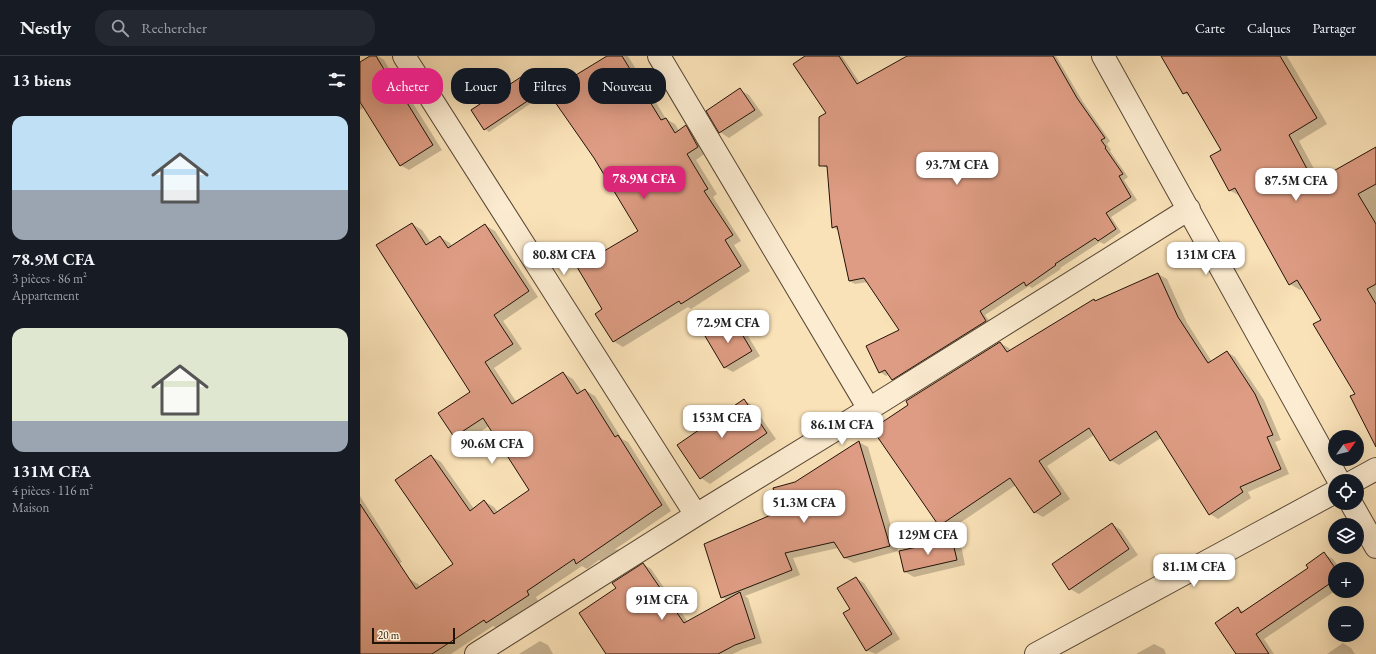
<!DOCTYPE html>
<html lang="fr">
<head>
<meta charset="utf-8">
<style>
	:root { --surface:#171b24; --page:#242831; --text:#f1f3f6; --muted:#9ea1a6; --line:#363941; --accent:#db2777 }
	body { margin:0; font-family:"EB Garamond",serif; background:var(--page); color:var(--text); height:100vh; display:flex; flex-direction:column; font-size:15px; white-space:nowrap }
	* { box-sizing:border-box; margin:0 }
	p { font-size:13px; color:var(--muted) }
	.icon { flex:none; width:22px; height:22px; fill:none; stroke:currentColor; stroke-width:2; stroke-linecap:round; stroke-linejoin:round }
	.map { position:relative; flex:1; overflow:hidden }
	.panel { display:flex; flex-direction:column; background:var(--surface); width:360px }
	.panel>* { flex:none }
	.guide { position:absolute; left:12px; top:12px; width:380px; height:36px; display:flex; gap:8px }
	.needle { width:26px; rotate:56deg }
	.controls { position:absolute; left:968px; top:374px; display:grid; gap:8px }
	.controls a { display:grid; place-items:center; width:36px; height:36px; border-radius:50%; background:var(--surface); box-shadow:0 4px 16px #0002; font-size:20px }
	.scale { position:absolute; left:12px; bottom:10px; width:83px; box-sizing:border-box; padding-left:4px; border:2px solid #221308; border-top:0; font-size:11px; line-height:14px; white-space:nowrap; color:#221308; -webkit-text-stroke:3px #fcecd1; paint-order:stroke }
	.price { position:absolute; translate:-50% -34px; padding:0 9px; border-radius:8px; background:#fff; color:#222; font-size:13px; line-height:26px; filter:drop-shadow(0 1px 2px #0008) }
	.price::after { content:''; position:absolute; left:50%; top:24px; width:12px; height:9px; margin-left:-6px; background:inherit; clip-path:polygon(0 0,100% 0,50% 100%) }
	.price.current { background:var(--accent); color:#fff }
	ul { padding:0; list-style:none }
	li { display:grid; align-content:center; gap:8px; height:212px; padding:0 12px }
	li span { display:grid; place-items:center; height:124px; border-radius:12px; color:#555 }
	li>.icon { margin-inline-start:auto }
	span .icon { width:72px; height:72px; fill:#fffc; stroke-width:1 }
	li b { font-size:17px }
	h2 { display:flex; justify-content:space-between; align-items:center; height:48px; padding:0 12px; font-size:17px }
	.pill { padding:0 14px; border-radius:16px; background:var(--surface); box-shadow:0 4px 16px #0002; font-size:14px; line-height:36px }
	.pill.current { background:var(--accent); color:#fff }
	header { display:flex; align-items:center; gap:24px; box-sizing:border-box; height:56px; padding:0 20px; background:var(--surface); border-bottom:1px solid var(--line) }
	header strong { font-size:19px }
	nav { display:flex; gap:22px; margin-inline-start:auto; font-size:14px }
	.search { width:280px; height:36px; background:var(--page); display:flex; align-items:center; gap:10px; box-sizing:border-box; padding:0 14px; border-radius:16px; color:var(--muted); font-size:15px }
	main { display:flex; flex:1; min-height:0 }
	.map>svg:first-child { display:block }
</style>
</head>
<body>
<header>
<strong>Nestly</strong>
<div class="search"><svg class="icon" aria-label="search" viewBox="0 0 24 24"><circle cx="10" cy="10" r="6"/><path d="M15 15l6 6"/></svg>Rechercher</div>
<nav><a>Carte</a><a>Calques</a><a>Partager</a></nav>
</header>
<main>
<section class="panel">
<h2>13 biens<svg class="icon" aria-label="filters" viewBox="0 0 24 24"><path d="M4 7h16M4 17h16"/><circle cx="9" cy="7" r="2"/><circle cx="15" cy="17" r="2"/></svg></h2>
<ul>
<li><span style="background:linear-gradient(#bfe0f5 60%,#9aa5b1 0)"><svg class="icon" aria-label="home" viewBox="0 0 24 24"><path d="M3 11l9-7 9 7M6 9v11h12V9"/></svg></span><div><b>78.9M CFA</b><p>3 pièces · 86 m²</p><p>Appartement</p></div></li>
<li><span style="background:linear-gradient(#dfe7d0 75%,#9aa5b1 0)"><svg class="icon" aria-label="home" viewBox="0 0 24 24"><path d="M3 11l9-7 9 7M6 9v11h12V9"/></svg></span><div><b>131M CFA</b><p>4 pièces · 116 m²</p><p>Maison</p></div></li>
</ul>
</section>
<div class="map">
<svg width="1016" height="598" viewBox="0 0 1016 598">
	<rect width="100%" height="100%" fill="#fae2b8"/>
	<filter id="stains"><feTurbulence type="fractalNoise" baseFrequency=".005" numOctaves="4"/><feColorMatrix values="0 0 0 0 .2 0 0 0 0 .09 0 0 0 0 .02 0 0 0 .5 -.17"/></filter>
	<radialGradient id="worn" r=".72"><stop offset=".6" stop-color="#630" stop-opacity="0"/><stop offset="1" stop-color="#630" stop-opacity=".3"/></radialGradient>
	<path fill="#0003" d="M12,0H18L24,4L38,28L42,30L82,94L49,114L40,109L4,51L0,54V7Z
		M249,0H268L306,63L315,68L319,75L326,70L335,76L347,96L336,104L357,138L353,141L381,185L374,189L390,215L331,253L328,251L263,291L253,285L279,175L235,101L189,35L129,76L125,73L173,14L178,16L191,35Z
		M446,0H482L500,27L549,0H696L723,46L750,85L747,88L751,94L750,95L768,121L764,124L777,144L751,161L761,176L744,188L740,186L700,212L701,213L672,232L669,230L625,259L632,268L538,327L533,323L529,318L526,320L520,316L507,291L540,275L508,226L495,228L489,225L479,175L473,171L468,112L460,109L467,57Z
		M802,0H927L967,68L939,85L960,124L1016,92V381L962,264L943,232L940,234L930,228L880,140L869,134L862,94L832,42L824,37Z
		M380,34L389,39L403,59L369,82L360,76L348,56Z
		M52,168L62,174L71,187L80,181L90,187L92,191L125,169L135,175L178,241L143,265L162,293L134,312L157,347L203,317L213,323L222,336L225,334L235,340L262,383L268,386L311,455L254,494L261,493L269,497L249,510L239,504L227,513L222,510L176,541L178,545L137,572L133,570L91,598H0V553L48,522L58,528L61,532L94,508L71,400L81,406L114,453L124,445L134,451L138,456L171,434L129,370L105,386L95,381L111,336Z
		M798,218L807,223L827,267L852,306L867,296L875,301L904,344L921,384L915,386L929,418L888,436L891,442L858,463L850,458L801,382L759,409L750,404L734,379L687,410L710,443L683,461L674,456L656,429L588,475L580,470L513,374L640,287L649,292L651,295L734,244L737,246Z
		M373,265L382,270L400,300L373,316L364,311Z
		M384,344L393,350L416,383L350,428L341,422Z
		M499,386L508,391L538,495L494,507L485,502L478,492L433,502L440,519L385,540L388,542L402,587L383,593L373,598H267L257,532L283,508L291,513L328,566L367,544L362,541L421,455L436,427Z
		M0,440L42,506L4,524L0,521Z
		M752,468L761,474L778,499L719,538L710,533Z
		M591,484L601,489L605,509L554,521L545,516Z
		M964,498L973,503L980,513H975V535L904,583L914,598H877L878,552L884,556L950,512Z
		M496,522L504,527L540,583L516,598L506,594L492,553Z
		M180,585L188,589L193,598H159Z
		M983,587L991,592L995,598H967Z
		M794,588L804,593L806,598H776Z"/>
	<path fill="#dd9c83" stroke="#221308" d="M10,0H16L31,25L33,24L73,89L40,110L0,46V6Z
		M247,0H262L301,64L306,62L315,77L326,69L338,91L327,98L348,133L344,135L373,179L365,184L381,210L321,248L319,245L253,286L235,258L242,253L217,211L278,175L234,102L188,36Z
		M445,0H479L497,28L547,0H693L717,42L745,82L741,84L746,91L745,92L763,118L759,120L771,141L746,157L756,173L738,185L735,182L695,208L696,209L666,230L664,226L620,255L626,265L532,324L525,314L519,317L506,290L539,274L504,222L489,225L477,170L472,172L467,110H459V61L466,57L433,8Z
		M801,0H920L957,62L929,79L954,126L1016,91V128L998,138L1016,168V228L1007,233L1016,248V391L990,340L995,338L953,268L961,264L937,224L929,229L875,132L869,135L850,100L861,94L827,36L823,38Z
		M173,13L187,32L124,74L111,54Z
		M380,32L395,54L359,77L346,55Z
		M52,167L66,189L80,180L88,192L125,168L169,235L134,259L153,288L125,306L152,348L203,316L217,338L225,333L255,381L258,379L302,449L216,508L214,503L167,535L169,539L126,567L124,564L72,598H0V448L56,533L93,508L35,424L71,399L110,455L124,444L134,458L169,434L123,362L94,381L78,357L110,336L16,189Z
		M798,217L818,261L848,307L867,295L895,338L913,379L907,381L921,413L880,431L883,436L849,459L796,375L750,405L729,372L679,405L701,438L674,457L650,422L579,470L512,373L548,349L546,345L640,286L647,296L734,243L735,245Z
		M373,263L392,295L364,312L345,280Z
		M384,343L407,377L340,423L317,389Z
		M499,385L530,490L484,502L474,486L425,497L432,514L361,542L344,488L420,455L413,432L435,426Z
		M752,467L769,493L709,534L692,508Z
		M592,483L597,504L544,516L539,495Z
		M964,496L975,512V524L896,578L909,598H876L855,567L878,551L881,557L948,512L946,509Z
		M283,507L324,567L380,536L395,582L375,589L358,598H246L219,557L256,532L252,527Z
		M496,521L532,578L506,595L483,557L490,553L477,532Z"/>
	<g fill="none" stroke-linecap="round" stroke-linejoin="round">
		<g stroke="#584734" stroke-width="24">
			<path id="minor" d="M44,0L336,459
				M299,0L509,353
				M743,0L979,425
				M994,425L1016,413
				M991,447L1016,491
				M116,598L336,459L509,353L829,153
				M676,598L975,436"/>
		</g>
		<use href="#minor" stroke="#fcecd1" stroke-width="22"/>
	</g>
	<rect width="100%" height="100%" filter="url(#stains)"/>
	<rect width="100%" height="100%" fill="url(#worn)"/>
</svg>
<div class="controls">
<a><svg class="needle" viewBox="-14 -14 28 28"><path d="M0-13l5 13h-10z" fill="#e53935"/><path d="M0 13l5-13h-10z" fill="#9ea1a6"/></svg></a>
<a><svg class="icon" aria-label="locate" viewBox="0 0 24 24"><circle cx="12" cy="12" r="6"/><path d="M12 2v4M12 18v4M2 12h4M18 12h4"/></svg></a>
<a><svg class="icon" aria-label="layers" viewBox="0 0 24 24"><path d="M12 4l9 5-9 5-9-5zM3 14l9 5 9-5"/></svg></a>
<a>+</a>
<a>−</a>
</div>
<div class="scale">20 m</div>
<b class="price" style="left:597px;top:130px">93.7M CFA</b>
<b class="price current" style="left:284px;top:144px">78.9M CFA</b>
<b class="price" style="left:936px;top:146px">87.5M CFA</b>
<b class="price" style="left:204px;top:220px">80.8M CFA</b>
<b class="price" style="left:846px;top:220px">131M CFA</b>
<b class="price" style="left:368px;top:288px">72.9M CFA</b>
<b class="price" style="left:362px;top:383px">153M CFA</b>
<b class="price" style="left:482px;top:390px">86.1M CFA</b>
<b class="price" style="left:132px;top:409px">90.6M CFA</b>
<b class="price" style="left:444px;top:468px">51.3M CFA</b>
<b class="price" style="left:568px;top:500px">129M CFA</b>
<b class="price" style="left:834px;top:532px">81.1M CFA</b>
<b class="price" style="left:302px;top:565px">91M CFA</b>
<div class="guide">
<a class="pill current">Acheter</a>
<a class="pill">Louer</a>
<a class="pill">Filtres</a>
<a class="pill">Nouveau</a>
</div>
</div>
</main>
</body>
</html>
